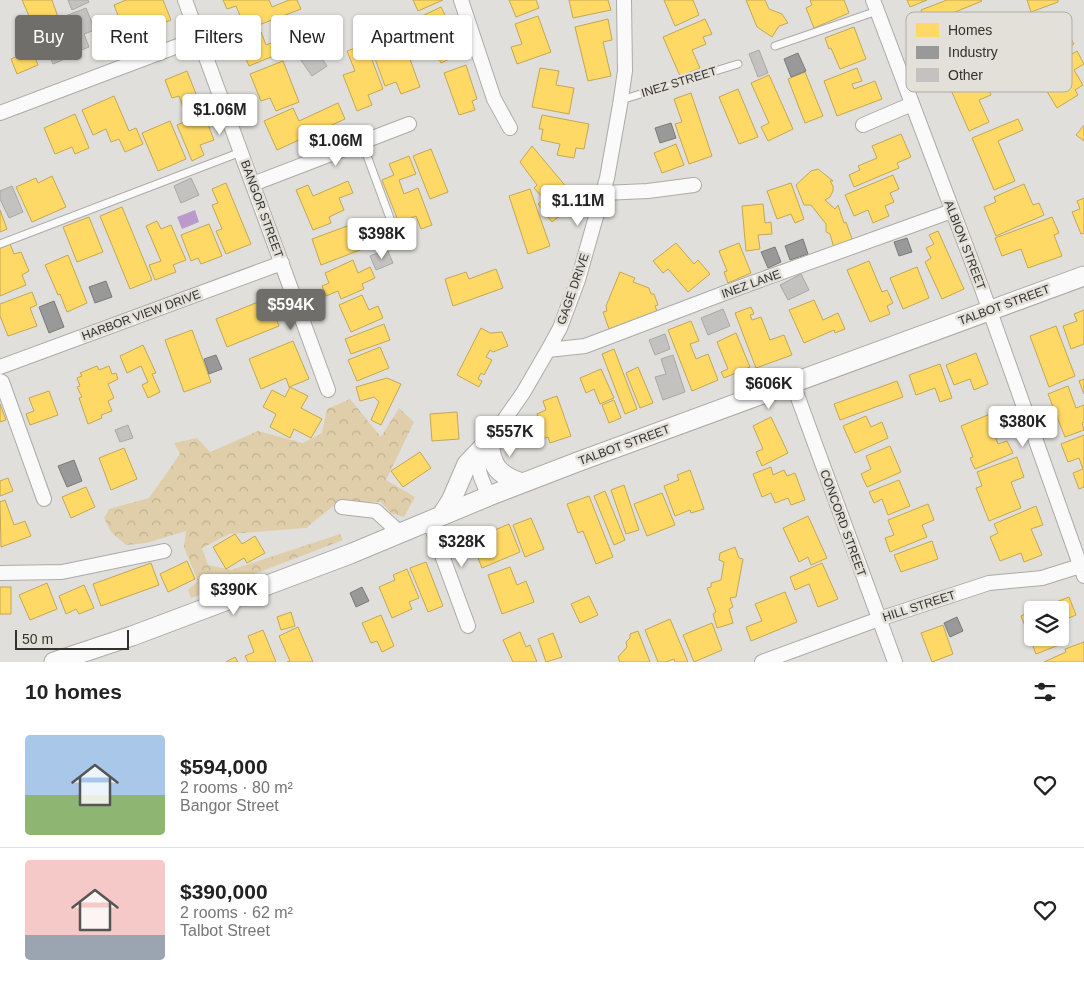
<!DOCTYPE html>
<html lang="en">
<head>
<meta charset="utf-8">
<style>
	:root { --surface:#fff; --page:#f6f6f6; --text:#222; --muted:#767676; --line:#e0e0e0; --accent:#6f6e6b }
	body { margin:0; font-family:Helvetica,sans-serif; background:var(--page); color:var(--text); height:100vh; display:flex; flex-direction:column; font-size:19px; white-space:nowrap }
	* { box-sizing:border-box; margin:0 }
	p { font-size:16px; color:var(--muted) }
	.icon { flex:none; width:28px; height:28px; fill:none; stroke:currentColor; stroke-width:2; stroke-linecap:round; stroke-linejoin:round }
	.map { position:relative; height:662px; overflow:hidden }
	.details { display:flex; flex-direction:column; background:var(--surface); flex:1 }
	.details>* { flex:none }
	.guide { position:absolute; left:15px; top:15px; width:500px; height:45px; display:flex; gap:10px }
	.controls { position:absolute; left:1024px; top:601px; display:grid; gap:10px }
	.controls a { display:grid; place-items:center; width:45px; height:45px; border-radius:5px; background:var(--surface); box-shadow:0 1px 4px #0004; font-size:25px }
	.scale { position:absolute; left:15px; bottom:12px; width:114px; box-sizing:border-box; padding-left:5px; border:2px solid #32312e; border-top:0; font-size:14px; line-height:18px; white-space:nowrap; color:#32312e; -webkit-text-stroke:4px #e3e0d9; paint-order:stroke }
	.price { position:absolute; translate:-50% -42px; padding:0 11px; border-radius:5px; background:#fff; color:#222; font-size:16px; line-height:32px; filter:drop-shadow(0 1px 2px #0008) }
	.price::after { content:''; position:absolute; left:50%; top:30px; width:15px; height:11px; margin-left:-8px; background:inherit; clip-path:polygon(0 0,100% 0,50% 100%) }
	.price.selected { background:var(--accent); color:#fff }
	ul { padding:0; list-style:none }
	li { display:flex; align-items:center; gap:15px; height:125px; padding:0 25px }
	li+li { border-top:1px solid var(--line) }
	li span { display:grid; place-items:center; flex:none; width:140px; height:100px; border-radius:5px; color:#555 }
	li>.icon { margin-inline-start:auto }
	span .icon { width:60px; height:60px; fill:#fffc; stroke-width:1 }
	li b { font-size:21px }
	h2 { display:flex; justify-content:space-between; align-items:center; height:60px; padding:0 25px; font-size:21px }
	.tag { padding:0 18px; border-radius:5px; background:var(--surface); box-shadow:0 1px 4px #0004; font-size:18px; line-height:45px }
	.tag.selected { background:var(--accent); color:#fff }
	.map>svg:first-child { display:block }
</style>
</head>
<body>
<div class="map">
<svg width="1084" height="662" viewBox="0 0 1084 662">
	<defs>
		<pattern id="forest-crowns" width="20" height="18" patternUnits="userSpaceOnUse" patternTransform="scale(1.25)"><rect width="20" height="18" fill="#dfcea9"/><path d="M2 6a3 3 0 1 1 6 0M12 15a3 3 0 1 1 6 0" fill="none" stroke="#c0b192"/></pattern>
	</defs>
	<rect width="100%" height="100%" fill="#e1dfdb"/>
	<path fill="url(#forest-crowns)" d="M350,399L381,437L399,408L414,422L386,480L415,497L404,517L391,513L381,502H338L306,528L229,534L202,548L208,565L231,570L340,534L343,540L191,598L188,590L198,581L184,547L186,531L146,543L126,545L111,532L104,518L109,509L149,498L180,454L174,443L197,438L210,452L258,431L303,443L322,433L327,409Z"/>
	<path fill="#b99acb" d="M195,210L199,222L182,229L177,217Z"/>
	<path fill="#ffd966" stroke="#c2a755" d="M22,0H52L58,17L34,27Z
		M126,0H163L171,20L127,38L114,5Z
		M223,0H269L272,7L289,0H297L301,9L235,34L230,22L241,18L236,6L227,9Z
		M413,0H443L418,11Z
		M509,0H536L539,8L516,17Z
		M569,0H608L611,10L573,18Z
		M664,0H693L699,15L675,26Z
		M746,0H765L769,9L782,14L788,23L779,26L772,37L757,27Z
		M810,0H844L849,13L814,28L806,8L812,5Z
		M907,0H927L910,7Z
		M947,0H981L982,1L926,24L921,10Z
		M1027,0H1058V2L1031,12Z
		M441,7L464,52L441,63L418,18Z
		M538,16L551,52L517,64L511,47L522,44L515,24Z
		M608,19L612,40L603,42L611,76L588,81L575,27Z
		M705,19L712,34L703,37L706,44L692,50L700,68L680,76L663,37Z
		M1060,20L1074,44L1036,66L1022,43Z
		M854,27L866,59L840,69L831,48L829,49L825,38Z
		M261,32L266,45L271,43L276,55L249,66L239,41Z
		M366,44L383,89L368,95L372,105L357,111L343,75L355,71L347,51Z
		M388,48L389,54L406,48L420,87L401,94L396,82L385,86L373,53Z
		M32,50L38,65L17,74L11,59Z
		M1077,51L1084,64L1074,70L1083,85L1075,90L1078,95L1057,108L1037,75Z
		M283,61L299,102L276,111L270,98L261,101L250,74Z
		M466,65L477,99L472,101L475,110L459,115L444,73Z
		M979,67L991,95L979,100L989,122L969,131L947,81Z
		M540,68L559,71L556,85L574,88L569,114L532,107Z
		M857,68L862,81L852,84L854,89L875,81L882,99L837,116L824,81Z
		M187,71L214,140L200,145L204,155L192,161L177,125L188,120L179,96L172,98L165,80Z
		M805,72L823,116L805,123L788,79Z
		M769,75L793,129L768,141L761,127L769,123L751,83Z
		M738,89L758,137L739,144L719,97Z
		M691,93L712,156L689,164L675,124L682,122L674,99Z
		M114,96L129,131L136,128L143,144L125,152L119,139L111,142L106,129L93,135L82,110Z
		M338,103L345,119L277,150L264,121L293,108L299,121Z
		M75,114L89,148L75,154L72,147L55,154L44,128Z
		M542,115L589,124L584,149L576,148L574,158L557,155L560,144L541,140L543,129H539Z
		M1018,119L1023,130L998,141L1015,181L994,190L972,138Z
		M170,121L186,159L158,171L142,133Z
		M1084,125V141L1076,135Z
		M901,134L911,157L897,163L899,168L854,187L849,175L860,170L858,166L877,158L872,146Z
		M676,144L684,165L662,173L654,153Z
		M532,146L568,189L562,193L567,199L558,206L562,214L552,222L538,204L544,199L534,188L537,185L520,162Z
		M431,149L448,192L430,199L413,156Z
		M409,156L416,174L399,180L404,194L418,188L432,225L421,229L416,216L399,223L382,180L394,175L389,164Z
		M818,169L833,181H830L833,186V191L830,197L825,200L835,209L838,205L844,223L846,222L852,239L850,240L851,243L834,248L830,234L826,232V224L811,205H804L796,185L811,171Z
		M893,175L899,189L890,193L894,202L885,206L889,216L873,223L868,210L854,216L845,195Z
		M52,176L66,207L32,222L16,187L36,178L38,183Z
		M348,181L353,193L339,198L344,210L329,217L331,223L313,230L296,190L308,185L313,196Z
		M226,183L251,244L226,254L216,231L222,229L212,205L218,203L212,189Z
		M791,183L804,219L795,223L791,214L777,219L767,191Z
		M1024,184L1033,205L1039,203L1044,215L996,236L984,207L996,202L994,197Z
		M530,189L550,246L528,254L509,196Z
		M1084,198V233L1081,234L1072,212L1080,209L1077,201Z
		M763,204L765,223L771,222L772,234L758,235L760,249L746,251L742,206Z
		M122,207L152,280L130,289L100,216Z
		M0,210L7,229L0,232Z
		M89,217L103,252L77,262L63,227Z
		M1052,217L1059,233L1054,235L1062,256L1028,268L1021,249L1002,256L995,238Z
		M157,221L161,229L171,225L186,260L173,265L176,272L155,280L149,265L161,261L146,226Z
		M358,222L368,247L321,265L312,239Z
		M209,224L222,256L201,264L198,258L191,261L181,235Z
		M938,231L964,289L942,299L925,262L931,258L926,248L934,244L929,235Z
		M676,243L694,264L698,260L710,274L688,292L668,269L663,273L653,261Z
		M739,243L751,273L728,283L724,272L727,271L719,251Z
		M10,244L14,254L21,252L29,271L22,275L26,285L0,296V248Z
		M68,255L87,303L67,312L60,294L58,295L45,265Z
		M353,260L358,273L370,267L375,278L362,284L364,289L341,299L338,291L326,296L322,286L329,283L325,273Z
		M869,261L882,292L887,290L893,303L887,306L890,314L870,322L847,270Z
		M917,267L929,298L903,309L890,278Z
		M496,269L503,288L453,306L445,279L466,272L469,279Z
		M620,272L635,278L633,282L649,288L651,294H654L658,305L655,306L657,311L609,329L603,312L607,311L606,306Z
		M32,292L37,305L30,308L37,326L8,336L0,316V304Z
		M362,295L369,310L378,306L383,318L351,332L339,305Z
		M268,298L279,326L227,347L216,319Z
		M814,300L823,320L838,313L845,329L835,333L834,330L804,343L789,310Z
		M751,307L754,314L750,315L752,320L761,317L770,340L784,335L792,355L756,368L735,313Z
		M1084,310V344L1071,349L1063,326L1077,321L1074,314Z
		M691,321L699,341L690,344L696,359L708,354L718,380L692,391L668,330Z
		M384,324L390,340L351,354L345,339Z
		M1056,326L1075,376L1049,387L1030,336Z
		M481,328L490,333L502,332L508,346L493,352L490,350L486,357L492,360L484,375L481,373L478,379L482,381L479,387L457,375Z
		M192,330L211,382L184,392L165,340Z
		M736,333L750,367L724,378L721,372L728,369L717,342Z
		M293,341L309,379L289,387L286,378L261,389L249,359Z
		M143,345L156,373L152,374L160,392L148,398L142,385L148,382L141,366L127,373L120,356Z
		M380,347L389,368L357,381L348,360Z
		M614,349L637,409L625,414L602,354Z
		M976,353L988,384L974,390L970,379L954,385L946,365Z
		M940,364L952,398L940,402L935,388L916,395L909,375Z
		M97,366L99,370L109,366L112,374L116,373L118,379L108,384L114,398L108,401L112,411L101,415L102,418L88,424L79,398L82,397L77,387L80,386L77,378L82,376L80,373Z
		M638,367L653,403L640,408L626,373Z
		M601,369L614,398L600,404L594,389L586,393L580,378Z
		M387,378L401,384L381,425L371,420L379,402L374,397L360,401L356,387Z
		M1084,379V394L1079,381Z
		M897,381L903,397L840,420L834,404Z
		M1068,386L1076,408L1084,405V422L1082,423L1084,430L1065,437L1048,394Z
		M290,387L308,396L301,408L322,419L311,438L294,429L290,438L270,427L276,414L263,407L272,390L285,397Z
		M49,391L58,415L30,425L26,414L34,411L29,398Z
		M557,396L571,436L550,443L548,437L532,443L528,432L542,427L537,414L546,410L543,401Z
		M614,400L621,418L609,423L602,405Z
		M0,404L6,420L0,422Z
		M1000,410L1007,428L994,433L998,444L1007,441L1013,453L975,469L970,458L973,457L961,426Z
		M457,412L459,439L432,441L430,414Z
		M866,416L871,427L882,422L888,438L855,453L843,426Z
		M771,417L788,453L762,466L756,452L763,449L753,426Z
		M1084,435V487L1079,489L1073,473L1083,469L1079,458L1068,462L1061,444Z
		M890,446L901,472L867,487L861,474L871,469L866,456Z
		M124,448L137,479L111,490L99,458Z
		M420,452L431,468L403,487L391,471Z
		M1017,457L1024,477L1011,482L1021,508L989,521L976,488L982,486L977,472Z
		M771,467L773,475L784,470L787,476L795,473L805,500L791,505L788,498L775,503L771,493L762,497L753,474Z
		M690,470L704,509L691,513L690,510L675,516L664,486L679,480L677,475Z
		M8,478L13,491L0,496V481Z
		M899,480L910,506L888,515L882,499L874,503L869,492Z
		M624,485L639,530L626,534L611,490Z
		M86,487L95,507L71,518L62,497Z
		M605,491L625,540L614,545L594,496Z
		M662,493L675,525L647,536L634,504Z
		M589,496L613,557L596,564L583,531L578,533L567,504Z
		M5,500L14,525L25,521L31,536L1,547L0,502Z
		M928,504L934,520L922,525L927,537L890,552L885,538L894,535L888,520Z
		M1036,506L1043,525L1031,529L1042,555L1024,562L1021,553L1000,561L990,537L998,533L994,524Z
		M808,516L827,558L811,565L808,557L799,562L783,528Z
		M531,518L544,549L525,557L513,525Z
		M509,524L520,552L482,568L471,540Z
		M235,534L242,544L255,536L265,553L247,563L244,558L226,569L213,547Z
		M932,541L938,559L901,572L894,555Z
		M735,547L739,558L743,559L736,597L730,598L733,607L729,609L733,623L717,628L713,614L716,612L707,588L711,587V583L721,580L724,562L719,560L720,553Z
		M187,561L195,579L168,592L160,574Z
		M426,562L443,606L428,612L410,568Z
		M151,563L159,585L101,606L93,584Z
		M822,563L838,599L818,607L809,584L795,590L790,577Z
		M510,567L517,585L526,581L534,602L502,614L488,575Z
		M407,569L419,598L409,602L412,609L392,618L379,587L395,580L393,575Z
		M47,583L57,609L30,620L19,595Z
		M84,585L94,608L79,614L76,609L66,614L59,596Z
		M0,587H11V614H0Z
		M785,592L797,622L751,641L746,627L762,621L755,604Z
		M589,596L598,615L580,623L571,604Z
		M1069,597L1076,615L1061,621L1064,629L1060,631V610H1036Z
		M1032,611V638H1060V633L1064,643L1036,654L1021,616Z
		M291,612L295,626L281,630L277,617Z
		M381,615L394,646L382,652L377,641L371,643L362,623Z
		M670,619L688,662H675L674,659L666,662H658L645,630Z
		M712,623L722,650L694,662L683,635Z
		M943,625L953,654L932,662L921,633Z
		M298,627L313,662H287L290,661L279,636Z
		M263,630L276,662H248L245,656L254,652L248,636Z
		M638,631L650,662H620L618,657L627,647L626,642L630,638V634Z
		M520,632L526,647L530,645L537,662H513L503,640Z
		M553,633L562,657L546,662L538,639Z
		M1084,642V662H1044L1066,652L1065,649Z
		M235,657L238,662H226Z"/>
	<path fill="#999" stroke="#7a7a79" d="M301,30L306,44L282,54L276,40Z
		M798,53L806,71L791,77L784,59Z
		M671,123L676,138L660,143L655,128Z
		M907,238L912,252L899,256L894,242Z
		M803,239L808,254L790,260L785,246Z
		M775,247L781,262L768,268L761,252Z
		M106,281L112,297L95,303L89,287Z
		M54,301L64,327L49,333L39,307Z
		M216,355L222,369L209,374L204,359Z
		M74,460L82,481L67,487L58,466Z
		M362,587L369,601L356,607L350,593Z
		M957,617L963,631L950,637L944,623Z"/>
	<path fill="#c4c2c0" stroke="#a9a8a5" d="M68,0H88L89,2L72,10Z
		M86,8L95,30L84,34L89,47L77,52L63,17Z
		M64,39L72,56L53,64L46,47Z
		M315,49L327,66L312,76L300,59Z
		M759,50L768,73L758,77L749,54Z
		M191,178L199,195L181,203L174,186Z
		M12,186L23,212L9,218L0,199V191Z
		M387,249L393,263L376,270L370,256Z
		M801,274L809,290L788,300L780,285Z
		M723,309L730,326L708,335L701,318Z
		M665,334L670,349L655,355L649,340Z
		M673,355L685,392L663,400L655,377L666,374L661,359Z
		M128,425L133,438L120,442L115,430Z"/>
	<g fill="none" stroke-linecap="round" stroke-linejoin="round">
		<g stroke="#acaaa8" stroke-width="9">
			<path id="lane" d="M775,46L877,11
				M621,100L738,64
				M362,142L398,240
				M0,244L241,152"/>
		</g>
		<g stroke="#acaaa8" stroke-width="16">
			<path id="street" d="M185,0L328,390
				M461,0L494,99L510,128
				M873,0L981,286L1084,576
				M0,113L199,38
				M863,125L912,104
				M253,184L409,124
				M603,193L648,191L694,185
				M548,350L585,346L738,288L952,211
				M0,367L282,263
				M0,381L2,382L44,499
				M793,384L895,662
				M489,496C482,481 475,468 481,453L523,393L548,350L560,328L578,280L607,178L620,105L625,71L624,0
				M342,507L376,511L400,533
				M429,520L468,626
				M0,573L62,572L164,551
				M762,662L879,619L989,583L1042,578L1080,566"/>
		</g>
		<g stroke="#acaaa8" stroke-width="21">
			<path id="secondary" d="M489,441C491,466 498,475 522,483
				M442,515L451,501L467,464L489,441
				M54,662L132,636L350,554L489,496L580,461L1084,276"/>
		</g>
		<use href="#lane" stroke="#fafafa" stroke-width="7"/>
		<use href="#street" stroke="#fafafa" stroke-width="14"/>
		<use href="#secondary" stroke="#fafafa" stroke-width="19"/>
	</g>
	<g text-anchor="middle" stroke-width="5" stroke-linejoin="round" paint-order="stroke">
		<g font-size="12" fill="#32312e" stroke="#e3e0d9">
			<text transform="translate(679 82) rotate(-17)" y="4">INEZ STREET</text>
			<text transform="translate(262 209) rotate(70)" y="4">BANGOR STREET</text>
			<text transform="translate(965 245) rotate(69)" y="4">ALBION STREET</text>
			<text transform="translate(751 284) rotate(-20)" y="4">INEZ LANE</text>
			<text transform="translate(573 289) rotate(-71)" y="4">GAGE DRIVE</text>
			<text transform="translate(1004 305) rotate(-20)" y="4">TALBOT STREET</text>
			<text transform="translate(141 315) rotate(-20)" y="4">HARBOR VIEW DRIVE</text>
			<text transform="translate(624 445) rotate(-20)" y="4">TALBOT STREET</text>
			<text transform="translate(843 523) rotate(70)" y="4">CONCORD STREET</text>
			<text transform="translate(919 606) rotate(-18)" y="4">HILL STREET</text>
		</g>
	</g>
	<rect x="906" y="12" width="166" height="80" rx="8" fill="#e3e0d9" stroke="#aeaca6" stroke-width="1"/>
	<rect x="916" y="23" width="23" height="14" fill="#ffd966"/>
	<rect x="916" y="46" width="23" height="13" fill="#999"/>
	<rect x="916" y="68" width="23" height="14" fill="#c4c2c0"/>
	<g font-size="14" fill="#32312e">
		<text x="948" y="35">Homes</text>
		<text x="948" y="57">Industry</text>
		<text x="948" y="80">Other</text>
	</g>
</svg>
<div class="controls">
<a><svg class="icon" aria-label="layers" viewBox="0 0 24 24"><path d="M12 4l9 5-9 5-9-5zM3 14l9 5 9-5"/></svg></a>
</div>
<div class="scale">50 m</div>
<b class="price" style="left:220px;top:136px">$1.06M</b>
<b class="price" style="left:336px;top:167px">$1.06M</b>
<b class="price" style="left:578px;top:227px">$1.11M</b>
<b class="price" style="left:382px;top:260px">$398K</b>
<b class="price selected" style="left:291px;top:331px">$594K</b>
<b class="price" style="left:769px;top:410px">$606K</b>
<b class="price" style="left:1023px;top:448px">$380K</b>
<b class="price" style="left:510px;top:458px">$557K</b>
<b class="price" style="left:462px;top:568px">$328K</b>
<b class="price" style="left:234px;top:616px">$390K</b>
<div class="guide">
<a class="tag selected">Buy</a>
<a class="tag">Rent</a>
<a class="tag">Filters</a>
<a class="tag">New</a>
<a class="tag">Apartment</a>
</div>
</div>
<section class="details">
<h2>10 homes<svg class="icon" aria-label="filters" viewBox="0 0 24 24"><path d="M4 7h16M4 17h16"/><circle cx="9" cy="7" r="2"/><circle cx="15" cy="17" r="2"/></svg></h2>
<ul>
<li><span style="background:linear-gradient(#a9c7e8 60%,#8fb573 0)"><svg class="icon" aria-label="home" viewBox="0 0 24 24"><path d="M3 11l9-7 9 7M6 9v11h12V9"/></svg></span><div><b>$594,000</b><p>2 rooms · 80 m²</p><p>Bangor Street</p></div><svg class="icon" aria-label="heart" viewBox="0 0 24 24"><path d="M12 20l-8-8c-3-5 5-10 8-4 3-6 11-1 8 4z"/></svg></li>
<li><span style="background:linear-gradient(#f6c9c9 75%,#9aa5b1 0)"><svg class="icon" aria-label="home" viewBox="0 0 24 24"><path d="M3 11l9-7 9 7M6 9v11h12V9"/></svg></span><div><b>$390,000</b><p>2 rooms · 62 m²</p><p>Talbot Street</p></div><svg class="icon" aria-label="heart" viewBox="0 0 24 24"><path d="M12 20l-8-8c-3-5 5-10 8-4 3-6 11-1 8 4z"/></svg></li>
</ul>
</section>
</body>
</html>
